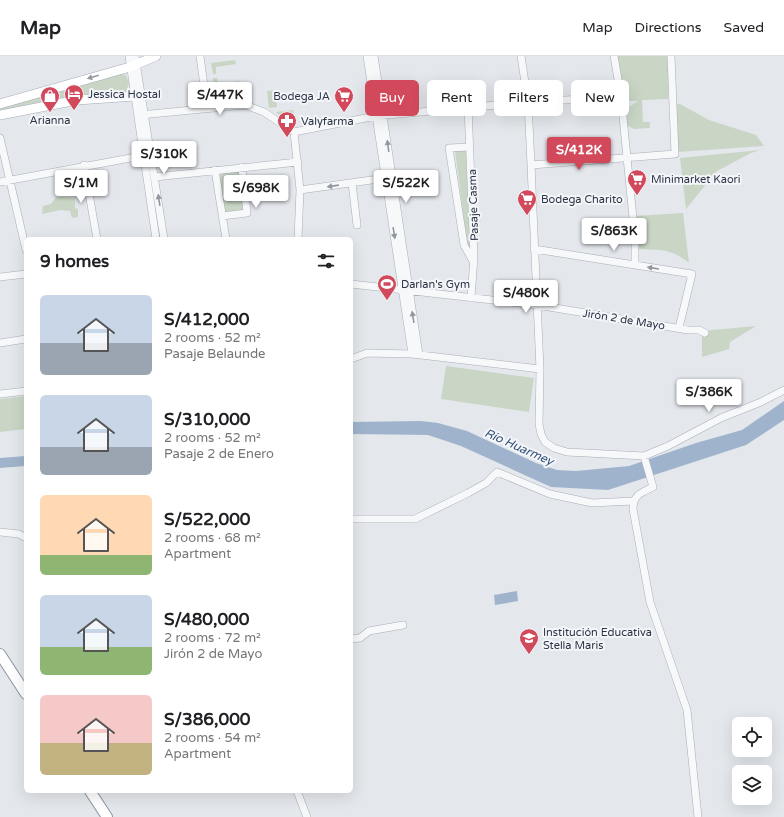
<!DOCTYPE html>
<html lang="en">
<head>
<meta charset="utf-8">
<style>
	:root { --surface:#fff; --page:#f6f6f6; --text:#202124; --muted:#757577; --line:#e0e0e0; --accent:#d1495b }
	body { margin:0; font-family:"Varela Round",sans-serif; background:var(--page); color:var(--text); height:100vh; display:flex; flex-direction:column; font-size:15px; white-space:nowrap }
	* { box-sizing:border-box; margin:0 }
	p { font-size:13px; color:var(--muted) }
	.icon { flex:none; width:22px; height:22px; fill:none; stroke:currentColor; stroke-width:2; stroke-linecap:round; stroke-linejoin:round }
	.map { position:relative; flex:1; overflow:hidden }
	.drawer { position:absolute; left:24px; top:181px; width:329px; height:556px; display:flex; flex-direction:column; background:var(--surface); border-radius:6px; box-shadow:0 4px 16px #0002 }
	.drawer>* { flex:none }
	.top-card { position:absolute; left:365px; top:24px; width:359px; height:36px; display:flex; gap:8px }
	.controls { position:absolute; left:732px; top:661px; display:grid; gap:8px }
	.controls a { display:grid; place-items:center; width:40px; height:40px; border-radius:6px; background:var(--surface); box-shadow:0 4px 16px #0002; font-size:20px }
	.price { position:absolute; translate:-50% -34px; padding:0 9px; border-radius:4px; background:#fff; color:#222; font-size:13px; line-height:26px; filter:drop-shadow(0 1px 2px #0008) }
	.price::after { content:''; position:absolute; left:50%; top:24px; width:12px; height:9px; margin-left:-6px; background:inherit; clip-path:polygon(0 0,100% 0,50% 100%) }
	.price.active { background:var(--accent); color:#fff }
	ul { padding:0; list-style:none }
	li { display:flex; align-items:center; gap:12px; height:100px; padding:0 16px }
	li span { display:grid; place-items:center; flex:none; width:112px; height:80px; border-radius:6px; color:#555 }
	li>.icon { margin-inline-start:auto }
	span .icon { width:48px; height:48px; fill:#fffc; stroke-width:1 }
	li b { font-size:17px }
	h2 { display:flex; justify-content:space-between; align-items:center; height:48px; padding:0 16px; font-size:17px }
	.chip { padding:0 14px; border-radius:6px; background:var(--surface); box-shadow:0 4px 16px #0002; font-size:14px; line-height:36px }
	.chip.active { background:var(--accent); color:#fff }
	header { display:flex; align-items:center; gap:24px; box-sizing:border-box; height:56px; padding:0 20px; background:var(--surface); border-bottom:1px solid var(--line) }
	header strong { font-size:19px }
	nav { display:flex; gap:22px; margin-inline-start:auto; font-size:14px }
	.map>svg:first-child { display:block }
</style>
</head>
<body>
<header>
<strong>Map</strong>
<nav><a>Map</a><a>Directions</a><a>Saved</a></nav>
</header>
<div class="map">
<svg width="784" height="761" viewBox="0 0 784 761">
	<rect width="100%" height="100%" fill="#e4e7ec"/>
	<path fill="#c9d6c5" d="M616,0H669L668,43L642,44L643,66H650V72L634,73L626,69V53L638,45H623Z
		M235,4L236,8L216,11V18H213L211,7Z
		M116,17L126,19L129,27L126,36L121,38L0,56V51Z
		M213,22H217L218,28L239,25L241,39L216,42Z
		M275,34L277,51L269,52L267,35Z
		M675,48H680L709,64L756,79L764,90L678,96Z
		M293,54L296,70L291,71L276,56Z
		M760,94L751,97L717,115L686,153L680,102Z
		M455,95H466L470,194L467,187Z
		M239,114L244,154L224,157L217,117Z
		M56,141L75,142V152L78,153V161L72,162L70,155L60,154L42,158L43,150L51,148Z
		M683,157L689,207C671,192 660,194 638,193L635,160Z
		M756,270L730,286L729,293L702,301V275Z
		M446,310L534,322L529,356L441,343Z
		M26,340V373L0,376V343Z"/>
	<path fill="#9fb4cc" d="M784,345V364L746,389L608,434L551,431L461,390L428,379L351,378V366L421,365L438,367L467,375L536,407L557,414L576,415L629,410L696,387L742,374Z
		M26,400V410L0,412V402Z
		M517,535L518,545L495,549L494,539Z"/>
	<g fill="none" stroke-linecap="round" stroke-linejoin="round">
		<g stroke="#a9aeb7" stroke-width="8">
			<path id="minor" d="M129,0L156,183
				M135,0L164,183
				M200,0L207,52
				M367,0L412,298
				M374,0L419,299
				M521,0L528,46L531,109L540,313L539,368L541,378L545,386L554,392L567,396L644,400L668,390L721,362L761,346L784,334
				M614,0L621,41L635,182V209
				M468,51L474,201L471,242
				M140,59L245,49L264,56L294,76
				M294,76L376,60L528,46L621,41
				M294,76L300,134L298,183
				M0,82L26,194
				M470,91L449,92L464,189L474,207
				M84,109L97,183
				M531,109L675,98L671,0
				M215,114L226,183
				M155,121L298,106
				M0,126L147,99
				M352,127L357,169
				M300,134L386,122
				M222,160L247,157L242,111
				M534,193L692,218L679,272
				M0,221L26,218
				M351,228L537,249L688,274H699L705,277
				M0,287L26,283
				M351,303L367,297L412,298L540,313
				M0,338L26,335
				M644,400L653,431C641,437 633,439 633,453L650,546L687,654L698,761
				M351,463H415L468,437L486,427L497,416L550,438L592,447L633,445
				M0,476L19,478L26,482
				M351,583L360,582L369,575L403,569
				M297,735L307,761"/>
		</g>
		<g stroke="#a3abb8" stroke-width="10">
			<path id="major" d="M0,48L130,11L156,0
				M0,59L77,44L135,40"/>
		</g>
		<g stroke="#8b94a3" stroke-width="12">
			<path id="highway" d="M0,598L26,638
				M90,735L107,761"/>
		</g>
		<use href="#minor" stroke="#f7f8fa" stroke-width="7"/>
		<use href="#major" stroke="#fff" stroke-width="9"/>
		<use href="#highway" stroke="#fff" stroke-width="10"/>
	</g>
	<defs><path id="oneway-solid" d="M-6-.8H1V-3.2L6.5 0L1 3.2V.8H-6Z"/></defs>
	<use fill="#959aa2" href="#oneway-solid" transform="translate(93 21) rotate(164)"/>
	<g fill="#9196a0">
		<use href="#oneway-solid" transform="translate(388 90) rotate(-98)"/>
		<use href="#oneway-solid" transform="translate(333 130) rotate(172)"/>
		<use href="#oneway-solid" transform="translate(159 144) rotate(-99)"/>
		<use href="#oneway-solid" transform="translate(394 177) rotate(81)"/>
		<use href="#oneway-solid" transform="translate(653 212) rotate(-171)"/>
		<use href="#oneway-solid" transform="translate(413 261) rotate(-99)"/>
	</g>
	<defs>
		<g id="hotel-pin" transform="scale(1)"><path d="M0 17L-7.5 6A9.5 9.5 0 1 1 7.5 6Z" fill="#d1495b" stroke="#f4f6f9"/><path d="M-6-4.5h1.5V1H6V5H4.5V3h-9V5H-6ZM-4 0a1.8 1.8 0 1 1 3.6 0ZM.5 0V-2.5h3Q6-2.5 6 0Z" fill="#fff"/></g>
		<g id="shop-pin" transform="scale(1)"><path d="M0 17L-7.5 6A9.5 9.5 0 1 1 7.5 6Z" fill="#d1495b" stroke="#f4f6f9"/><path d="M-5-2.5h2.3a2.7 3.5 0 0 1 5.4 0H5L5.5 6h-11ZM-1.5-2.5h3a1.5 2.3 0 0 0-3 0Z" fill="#fff"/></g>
		<g id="supermarket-pin" transform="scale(1)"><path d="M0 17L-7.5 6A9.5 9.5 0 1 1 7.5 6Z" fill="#d1495b" stroke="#f4f6f9"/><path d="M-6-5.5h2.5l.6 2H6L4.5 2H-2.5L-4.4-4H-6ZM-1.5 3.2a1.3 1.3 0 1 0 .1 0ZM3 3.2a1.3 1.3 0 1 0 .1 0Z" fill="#fff"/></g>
		<g id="pharmacy-pin" transform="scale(1)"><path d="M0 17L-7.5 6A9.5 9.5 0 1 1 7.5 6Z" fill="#d1495b" stroke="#f4f6f9"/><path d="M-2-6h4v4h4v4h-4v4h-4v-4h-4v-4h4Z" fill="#fff"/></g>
		<g id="stadium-pin" transform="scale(1)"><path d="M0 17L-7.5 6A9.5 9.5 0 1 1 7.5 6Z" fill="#d1495b" stroke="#f4f6f9"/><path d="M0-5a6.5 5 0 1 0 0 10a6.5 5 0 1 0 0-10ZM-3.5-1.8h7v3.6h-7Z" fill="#fff"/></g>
		<g id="school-pin" transform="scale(1)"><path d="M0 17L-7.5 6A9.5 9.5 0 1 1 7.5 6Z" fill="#d1495b" stroke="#f4f6f9"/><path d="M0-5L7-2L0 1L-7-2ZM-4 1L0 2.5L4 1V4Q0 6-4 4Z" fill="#fff"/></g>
	</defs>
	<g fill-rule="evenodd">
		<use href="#hotel-pin" x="74" y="38"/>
		<use href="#shop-pin" x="50" y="40"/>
		<use href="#supermarket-pin" x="344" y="40"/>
		<use href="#pharmacy-pin" x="287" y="65"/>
		<use href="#supermarket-pin" x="637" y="123"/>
		<use href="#supermarket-pin" x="527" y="143"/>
		<use href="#stadium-pin" x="387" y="228"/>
		<use href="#school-pin" x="529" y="582"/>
	</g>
	<g text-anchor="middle" stroke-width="4" stroke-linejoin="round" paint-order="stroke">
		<g font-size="11" fill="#2b3445" stroke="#f4f6f9" text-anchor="start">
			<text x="88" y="42">Jessica Hostal</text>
			<text x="330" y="44" text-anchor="end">Bodega JA</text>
			<text x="50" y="68" text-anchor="middle">Arianna</text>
			<text x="301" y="69">Valyfarma</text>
			<text x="651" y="127">Minimarket Kaori</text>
			<text x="541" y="147">Bodega Charito</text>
			<text x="401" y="232">Darlan's Gym</text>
			<text x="543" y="580">Institución Educativa<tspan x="543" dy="13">Stella Maris</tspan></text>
		</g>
		<g font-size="11" fill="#2b3445" stroke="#f4f6f9">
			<text transform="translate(473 149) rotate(-92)" y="4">Pasaje Casma</text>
			<text transform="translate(624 263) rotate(9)" y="4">Jirón 2 de Mayo</text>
		</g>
		<g font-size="12" font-style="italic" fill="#34527a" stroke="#f4f6f9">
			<text transform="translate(519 391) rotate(24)" y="4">Río Huarmey</text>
		</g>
	</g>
</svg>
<div class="controls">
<a><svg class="icon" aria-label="locate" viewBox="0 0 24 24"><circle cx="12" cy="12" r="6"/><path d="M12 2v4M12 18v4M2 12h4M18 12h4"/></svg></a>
<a><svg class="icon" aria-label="layers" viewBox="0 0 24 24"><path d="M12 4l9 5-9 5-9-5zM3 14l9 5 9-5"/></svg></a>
</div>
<b class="price" style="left:220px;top:60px">S/447K</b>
<b class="price active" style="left:579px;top:115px">S/412K</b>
<b class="price" style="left:164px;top:119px">S/310K</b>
<b class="price" style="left:81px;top:148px">S/1M</b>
<b class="price" style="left:406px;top:148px">S/522K</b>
<b class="price" style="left:256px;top:153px">S/698K</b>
<b class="price" style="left:614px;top:196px">S/863K</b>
<b class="price" style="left:526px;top:258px">S/480K</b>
<b class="price" style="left:709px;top:357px">S/386K</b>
<div class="top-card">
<a class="chip active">Buy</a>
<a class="chip">Rent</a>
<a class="chip">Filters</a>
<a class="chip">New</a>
</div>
<section class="drawer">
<h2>9 homes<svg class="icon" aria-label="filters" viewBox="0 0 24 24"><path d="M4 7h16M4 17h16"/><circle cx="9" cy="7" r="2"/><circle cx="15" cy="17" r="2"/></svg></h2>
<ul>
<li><span style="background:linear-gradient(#c9d6e8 60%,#9aa5b1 0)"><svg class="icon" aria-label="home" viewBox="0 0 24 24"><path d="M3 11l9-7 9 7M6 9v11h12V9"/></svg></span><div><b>S/412,000</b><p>2 rooms · 52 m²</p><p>Pasaje Belaunde</p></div></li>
<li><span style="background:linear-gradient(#c9d6e8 65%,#9aa5b1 0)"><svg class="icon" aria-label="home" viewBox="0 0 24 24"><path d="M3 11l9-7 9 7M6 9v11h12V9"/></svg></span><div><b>S/310,000</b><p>2 rooms · 52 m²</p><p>Pasaje 2 de Enero</p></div></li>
<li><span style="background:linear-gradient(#ffd9b3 75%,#8fb573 0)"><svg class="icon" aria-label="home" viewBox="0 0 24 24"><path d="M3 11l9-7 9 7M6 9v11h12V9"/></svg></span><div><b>S/522,000</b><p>2 rooms · 68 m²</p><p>Apartment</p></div></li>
<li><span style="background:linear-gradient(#c9d6e8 65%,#8fb573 0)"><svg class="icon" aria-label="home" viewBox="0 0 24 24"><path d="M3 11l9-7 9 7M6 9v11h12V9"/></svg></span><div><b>S/480,000</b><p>2 rooms · 72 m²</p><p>Jirón 2 de Mayo</p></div></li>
<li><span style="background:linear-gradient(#f6c9c9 60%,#c2b280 0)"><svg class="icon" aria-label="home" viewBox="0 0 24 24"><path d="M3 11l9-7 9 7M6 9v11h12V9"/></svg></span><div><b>S/386,000</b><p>2 rooms · 54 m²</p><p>Apartment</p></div></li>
</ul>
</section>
</div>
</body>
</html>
